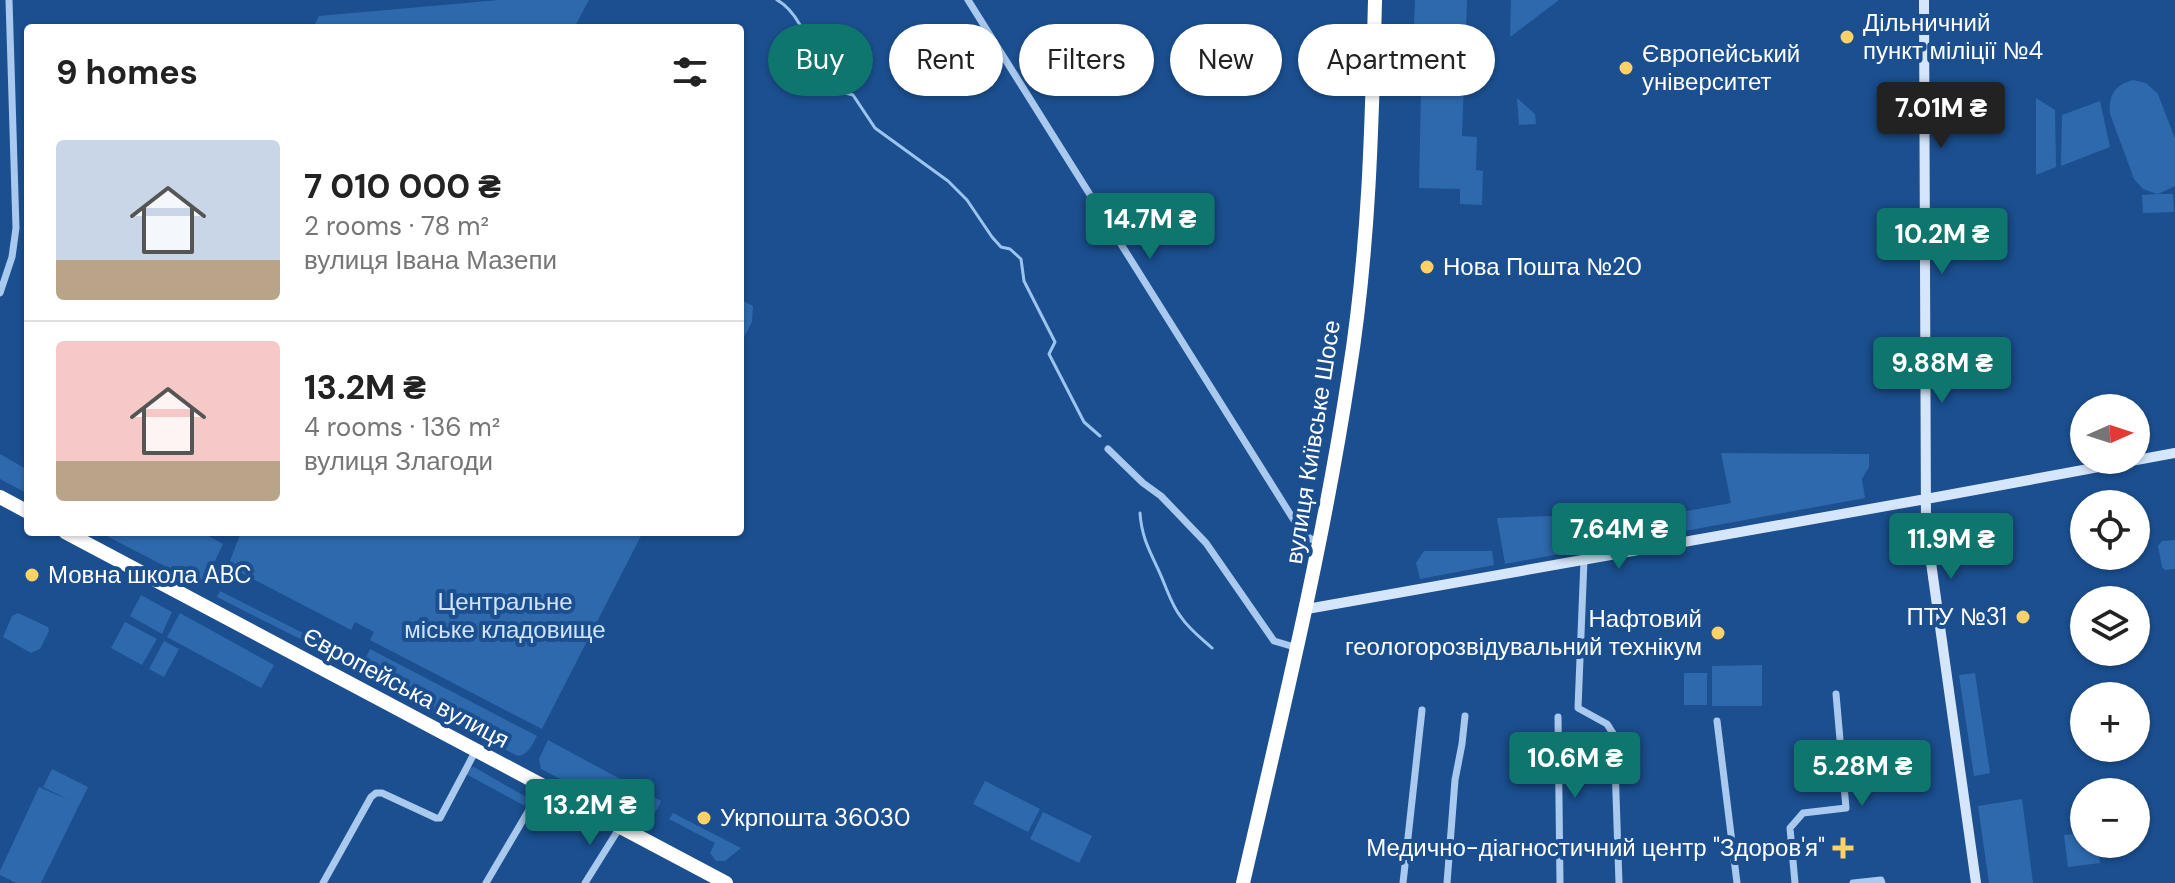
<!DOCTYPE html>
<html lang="en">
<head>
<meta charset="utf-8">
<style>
	:root { --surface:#fff; --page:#f2f2f2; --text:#222; --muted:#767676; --line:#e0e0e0; --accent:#0f766e }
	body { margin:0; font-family:"DM Sans",sans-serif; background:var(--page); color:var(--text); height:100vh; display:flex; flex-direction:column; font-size:30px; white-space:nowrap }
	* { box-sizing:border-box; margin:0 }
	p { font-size:26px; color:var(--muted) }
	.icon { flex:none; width:44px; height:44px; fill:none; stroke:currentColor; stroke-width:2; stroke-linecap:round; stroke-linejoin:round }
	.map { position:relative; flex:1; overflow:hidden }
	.side { position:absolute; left:24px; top:24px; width:720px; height:512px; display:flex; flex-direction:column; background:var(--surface); border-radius:8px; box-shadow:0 2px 6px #0004 }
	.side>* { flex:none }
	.hud { position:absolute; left:768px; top:24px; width:760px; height:72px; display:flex; gap:16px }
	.needle { width:52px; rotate:87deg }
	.fabs { position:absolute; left:2070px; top:394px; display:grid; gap:16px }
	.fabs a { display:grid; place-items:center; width:80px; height:80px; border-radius:50%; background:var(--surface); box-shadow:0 2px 6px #0004; font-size:40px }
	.price { position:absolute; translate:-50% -68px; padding:0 18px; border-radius:8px; background:var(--accent); color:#fff; font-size:26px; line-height:52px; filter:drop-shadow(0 2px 4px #0008) }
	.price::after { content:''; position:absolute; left:50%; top:48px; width:24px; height:18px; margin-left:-12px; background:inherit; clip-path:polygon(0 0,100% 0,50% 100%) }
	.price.current { background:#222; color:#fff }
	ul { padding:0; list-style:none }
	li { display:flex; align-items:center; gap:24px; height:200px; padding:0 32px }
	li+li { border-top:2px solid var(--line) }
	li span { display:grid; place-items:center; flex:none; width:224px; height:160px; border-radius:8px; color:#555 }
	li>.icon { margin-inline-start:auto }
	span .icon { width:96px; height:96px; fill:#fffc; stroke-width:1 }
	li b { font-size:34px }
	h2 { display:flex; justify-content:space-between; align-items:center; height:96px; padding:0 32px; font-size:34px }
	.chip { padding:0 28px; border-radius:36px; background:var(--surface); box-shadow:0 2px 6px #0004; font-size:28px; line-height:72px }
	.chip.current { background:var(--accent); color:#fff }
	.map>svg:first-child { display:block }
</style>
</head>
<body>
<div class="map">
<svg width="2175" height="883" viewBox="0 0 2175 883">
	<rect width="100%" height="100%" fill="#1b4f8f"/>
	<path fill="#2e69ad" d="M499,0H589L574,28H313L319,16Z
		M1415,0H1467L1462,136L1477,137L1476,170L1483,171L1482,205L1460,204V189L1419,188L1421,92L1411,91Z
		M1511,0H1559L1510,37Z
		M2133,80L2146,83L2158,94L2175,139V186L2158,194H2173L2174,212L2143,213L2142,195L2157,194L2143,189L2134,179L2110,114C2108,96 2115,84 2133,80Z
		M1517,98L1535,114L1536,124L1519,125Z
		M2036,98L2055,110L2056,167L2036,175Z
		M2100,101L2110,147L2061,166L2062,115Z
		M740,299L753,306L752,322L740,345Z
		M1721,453L1869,454V467L1862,479L1865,498L1505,564L1497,518L1687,511L1731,503Z
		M0,454L28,470V494L0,479Z
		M99,532H201L223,544L203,586Z
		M241,532H643L542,729L370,640L374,632L355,622L351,630L228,566Z
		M2175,540V569L2165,570L2162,567L2158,546L2162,541Z
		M1424,551H1492L1494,565L1420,579L1416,563Z
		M220,591L337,650L334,656L217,597Z
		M141,595L172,612L162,634L130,616Z
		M18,613L48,627L49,631L40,649L31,653L3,637L12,616Z
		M180,613L274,665L261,688L167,637Z
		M125,622L157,639L142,665L111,648Z
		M164,641L179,649L164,677L149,669Z
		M370,649L537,736C532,745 529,754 518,756L463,728L467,718L444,706L439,716L358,674Z
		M1762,665V706H1712V666Z
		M1684,673H1707V705H1684Z
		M1975,673L1990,773L1974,776L1959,675Z
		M548,740L661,801C657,812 651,819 639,820L541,769L539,759Z
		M474,767L528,798L529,803L523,805L466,774L470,768Z
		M52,769L88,787L41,883H16L0,875V871L39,787L69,800L43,787Z
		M985,781L1040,809L1028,832L973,804Z
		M2022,799L2033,883H1989L1978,806Z
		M1043,812L1092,836L1079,863L1030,839Z
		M673,813L741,848L725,861H716L710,853L715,843L669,819Z
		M2084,833V844H2098L2100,863L2068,867L2064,835Z"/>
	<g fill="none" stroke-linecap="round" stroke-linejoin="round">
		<path stroke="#9cc4f0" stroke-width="3" d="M777,0C805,15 813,63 829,89L853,95L875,128L948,181L967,200L992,237L1001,247L1010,249L1021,259L1024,281L1055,342L1049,354L1084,422L1100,436
			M1140,513C1142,543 1154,557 1164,583C1169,595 1173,607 1181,617C1189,629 1201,638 1212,648"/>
		<path stroke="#a9c9ee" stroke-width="7" d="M968,0L1302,533L1311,539L1320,541
			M0,293L12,257L16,228L9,0
			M1108,449L1143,483L1161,496L1206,543L1274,641L1298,648
			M1584,560L1578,708L1607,724L1614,735L1619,883
			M1558,717L1560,883
			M1717,721L1737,883
			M323,883L371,797L376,793H382L436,818H440L476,750
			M486,883L543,786
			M585,883L620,827
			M1403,883L1422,710
			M1447,883L1455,780L1462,744L1465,716
			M1795,883L1790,828L1803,813L1846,808L1836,694
			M1853,883L1881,880L1882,883"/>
		<path stroke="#d6e6fa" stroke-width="10" d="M1924,0L1926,527L1976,883
			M1307,609L1926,499L2175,453"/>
		<path stroke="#fff" stroke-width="14" d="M0,497L28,512
			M65,532L726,883
			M1243,883C1282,714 1323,546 1349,374C1369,251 1372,125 1375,0"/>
	</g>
	<g fill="#ffd166" stroke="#1b4f8f" stroke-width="3">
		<circle cx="1847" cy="37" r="8"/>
		<circle cx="1626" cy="68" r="8"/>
		<circle cx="1427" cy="267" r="8"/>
		<circle cx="32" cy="575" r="8"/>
		<circle cx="2023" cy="617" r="8"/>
		<circle cx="1718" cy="633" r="8"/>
		<circle cx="704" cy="818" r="8"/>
		<path d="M1839 836h8v8h8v8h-8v8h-8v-8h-8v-8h8z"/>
	</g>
	<g text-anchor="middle" stroke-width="8" stroke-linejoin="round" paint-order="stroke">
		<g font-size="24" fill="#fff" stroke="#1b4f8f" text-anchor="start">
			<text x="1863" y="31">Дільничний<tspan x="1863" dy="28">пункт міліції №4</tspan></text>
			<text x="1642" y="62">Європейський<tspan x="1642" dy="28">університет</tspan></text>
			<text x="1443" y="275">Нова Пошта №20</text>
			<text x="48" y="583">Мовна школа ABC</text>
			<text x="2007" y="625" text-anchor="end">ПТУ №31</text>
			<text x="1702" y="627" text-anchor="end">Нафтовий<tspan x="1702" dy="28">геологорозвідувальний технікум</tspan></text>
			<text x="720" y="826">Укрпошта 36030</text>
			<text x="1825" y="856" text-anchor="end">Медично-діагностичний центр "Здоров'я"</text>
		</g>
		<g font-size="24" fill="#fff" stroke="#1b4f8f">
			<text transform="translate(1313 442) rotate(-81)" y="8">вулиця Київське Шосе</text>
			<text transform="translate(406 688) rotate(28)" y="8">Європейська вулиця</text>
		</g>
		<g font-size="24" fill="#cfe3fa" stroke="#1b4f8f">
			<text x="505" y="610">Центральне<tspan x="505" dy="28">міське кладовище</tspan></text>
		</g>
	</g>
</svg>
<div class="fabs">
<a><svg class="needle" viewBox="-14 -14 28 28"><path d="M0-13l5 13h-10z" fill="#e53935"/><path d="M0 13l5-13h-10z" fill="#767676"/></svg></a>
<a><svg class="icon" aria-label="locate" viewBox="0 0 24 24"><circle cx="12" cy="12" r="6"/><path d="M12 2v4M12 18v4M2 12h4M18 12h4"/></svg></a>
<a><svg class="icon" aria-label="layers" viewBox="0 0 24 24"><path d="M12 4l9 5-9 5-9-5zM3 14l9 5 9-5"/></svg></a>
<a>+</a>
<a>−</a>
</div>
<b class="price current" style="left:1941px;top:150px">7.01M ₴</b>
<b class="price" style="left:1150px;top:261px">14.7M ₴</b>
<b class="price" style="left:1942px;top:276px">10.2M ₴</b>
<b class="price" style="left:1942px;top:405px">9.88M ₴</b>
<b class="price" style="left:1619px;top:571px">7.64M ₴</b>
<b class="price" style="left:1951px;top:581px">11.9M ₴</b>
<b class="price" style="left:1575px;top:800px">10.6M ₴</b>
<b class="price" style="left:1862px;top:808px">5.28M ₴</b>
<b class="price" style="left:590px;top:847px">13.2M ₴</b>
<div class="hud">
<a class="chip current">Buy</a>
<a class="chip">Rent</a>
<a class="chip">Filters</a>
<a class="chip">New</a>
<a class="chip">Apartment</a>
</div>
<section class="side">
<h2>9 homes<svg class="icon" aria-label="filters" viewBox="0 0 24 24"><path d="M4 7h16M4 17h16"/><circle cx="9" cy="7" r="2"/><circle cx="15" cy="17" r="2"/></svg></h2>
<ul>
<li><span style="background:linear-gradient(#c9d6e8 75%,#b9a48a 0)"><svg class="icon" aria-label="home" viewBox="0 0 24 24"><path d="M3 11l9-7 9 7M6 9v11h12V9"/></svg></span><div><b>7 010 000 ₴</b><p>2 rooms · 78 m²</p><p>вулиця Івана Мазепи</p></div></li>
<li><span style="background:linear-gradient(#f6c9c9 75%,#b9a48a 0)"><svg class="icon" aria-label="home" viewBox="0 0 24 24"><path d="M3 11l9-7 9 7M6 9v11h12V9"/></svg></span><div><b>13.2M ₴</b><p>4 rooms · 136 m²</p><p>вулиця Злагоди</p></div></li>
</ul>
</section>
</div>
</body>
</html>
